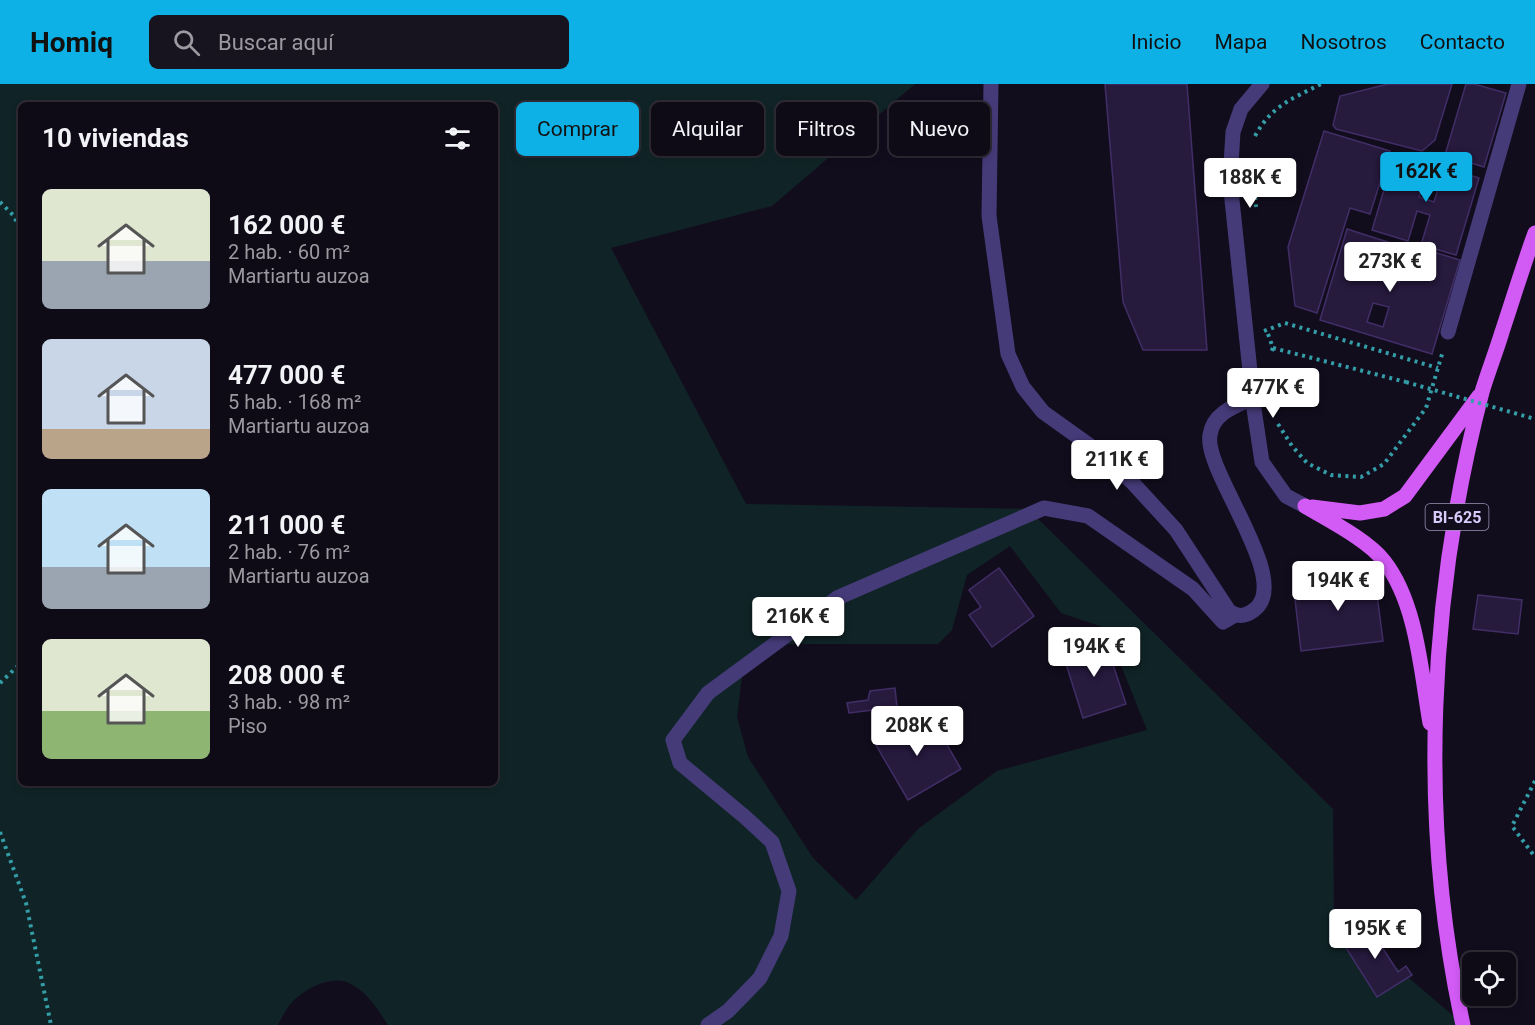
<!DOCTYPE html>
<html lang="es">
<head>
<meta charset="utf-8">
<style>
	:root { --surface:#0e0a16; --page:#17131f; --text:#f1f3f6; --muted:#9b9aa1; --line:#2e2b35; --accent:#0eb1e6 }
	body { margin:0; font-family:Roboto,sans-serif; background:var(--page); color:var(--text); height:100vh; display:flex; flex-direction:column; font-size:22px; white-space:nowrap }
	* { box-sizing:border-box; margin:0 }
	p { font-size:20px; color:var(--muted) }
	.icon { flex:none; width:33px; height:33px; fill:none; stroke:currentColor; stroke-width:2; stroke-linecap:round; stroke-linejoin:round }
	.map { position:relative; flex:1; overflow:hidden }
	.sheet { position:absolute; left:18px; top:18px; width:480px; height:684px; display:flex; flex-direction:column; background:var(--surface); border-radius:9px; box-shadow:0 3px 9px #0003,0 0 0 2px var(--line) }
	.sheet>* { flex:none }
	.hud { position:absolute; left:516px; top:18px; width:570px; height:54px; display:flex; gap:12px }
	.controls { position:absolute; left:1462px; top:868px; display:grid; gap:12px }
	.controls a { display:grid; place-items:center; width:54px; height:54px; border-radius:9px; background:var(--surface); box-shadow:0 3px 9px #0003,0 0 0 2px var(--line); font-size:30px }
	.price { position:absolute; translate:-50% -51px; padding:0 14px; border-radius:6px; background:#fff; color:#222; font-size:20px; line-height:39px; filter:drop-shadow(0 2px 3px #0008) }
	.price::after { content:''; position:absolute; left:50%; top:36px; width:18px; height:14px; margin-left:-9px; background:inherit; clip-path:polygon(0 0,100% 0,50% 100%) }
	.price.on { background:var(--accent); color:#111 }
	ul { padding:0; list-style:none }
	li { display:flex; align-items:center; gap:18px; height:150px; padding:0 24px }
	li span { display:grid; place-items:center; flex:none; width:168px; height:120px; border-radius:9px; color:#555 }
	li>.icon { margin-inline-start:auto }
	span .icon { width:72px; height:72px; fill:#fffc; stroke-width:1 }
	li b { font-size:26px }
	h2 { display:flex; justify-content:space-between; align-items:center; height:72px; padding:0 24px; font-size:26px }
	.chip { padding:0 21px; border-radius:9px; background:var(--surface); box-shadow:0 3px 9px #0003,0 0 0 2px var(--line); font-size:21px; line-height:54px }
	.chip.on { background:var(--accent); color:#111 }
	header { display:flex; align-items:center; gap:36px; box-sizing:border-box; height:84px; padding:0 30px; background:var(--accent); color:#111 }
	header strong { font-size:28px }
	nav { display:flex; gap:33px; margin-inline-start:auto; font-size:21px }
	.search { width:420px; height:54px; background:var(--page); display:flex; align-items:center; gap:15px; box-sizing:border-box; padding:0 21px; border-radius:9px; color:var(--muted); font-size:22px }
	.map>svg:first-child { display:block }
</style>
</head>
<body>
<header>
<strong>Homiq</strong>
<div class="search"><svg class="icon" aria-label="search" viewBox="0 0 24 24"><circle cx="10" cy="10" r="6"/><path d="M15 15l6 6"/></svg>Buscar aquí</div>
<nav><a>Inicio</a><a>Mapa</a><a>Nosotros</a><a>Contacto</a></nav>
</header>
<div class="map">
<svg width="1535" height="941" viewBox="0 0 1535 941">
	<rect width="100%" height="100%" fill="#120d1d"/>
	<path fill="#102427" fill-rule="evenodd" d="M0,0H915L772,122L611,164L746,420L1028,425L1333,725L1334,830L1464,941H388C378,926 367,907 349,899C330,891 307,904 293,917C287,923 282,933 278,941H0ZM21,21H495V699H21ZM1010,462L1061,529L1106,544L1147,646L997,687L918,745L856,816L813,774L748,673L737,633L742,592L784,560H938L952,546L967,491Z"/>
	<path fill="#261a3d" stroke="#412e67" stroke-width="1.5" fill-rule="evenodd" d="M1105,0H1187L1207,266H1143L1123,218Z
		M1388,0H1452L1435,56L1422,67L1336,45L1333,41L1340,12Z
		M1466,0H1474L1506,9L1484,83L1445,71Z
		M1324,47L1390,67L1370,130L1350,124L1317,229L1295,222L1288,163Z
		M1395,69L1479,94L1456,171L1421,161L1430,131L1417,127L1408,157L1372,146ZM1425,94L1440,98L1434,118L1419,113Z
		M1347,145L1391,159L1382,192L1399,198L1410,161L1460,176L1432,270L1320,236ZM1373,219L1389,223L1383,243L1367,238Z
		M999,484L1034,532L992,563L969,531L981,523L969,506Z
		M1374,488L1383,557L1301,567L1293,498Z
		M1478,511L1522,516L1518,550L1473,545Z
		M1104,553L1126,620L1083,634L1062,567Z
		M895,604L897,623L849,629L847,619L868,616L870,607Z
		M912,633L921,648L935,640L961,685L908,716L873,656Z
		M1378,837L1389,854L1380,860L1398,888L1406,882L1412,891L1377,913L1343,859Z"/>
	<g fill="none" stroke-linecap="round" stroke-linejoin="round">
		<path stroke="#349ea8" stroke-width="4" stroke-dasharray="3 4.5" stroke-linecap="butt" d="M1255,52C1272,21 1292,15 1321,0
			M1253,83L1256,123
			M0,118L14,132L21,148
			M1264,247L1285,239L1438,284
			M1268,250L1273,264L1270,271
			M1273,264L1406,298
			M1278,340L1292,362L1307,379L1331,391L1361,393L1384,380L1426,324L1443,267
			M0,599L21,579
			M1535,697L1512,742L1535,773
			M0,748L26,819L51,941"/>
		<path stroke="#463b79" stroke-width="15" d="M991,0L989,132L1008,270L1023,303L1043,328L1092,363L1131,397L1176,446L1229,527C1237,533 1245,533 1254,526C1294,497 1203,387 1210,351C1213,329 1235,322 1253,314
			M1262,0L1241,25L1233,48L1230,97L1254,325L1262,378L1286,412L1305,422
			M1448,248L1519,0
			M708,941L728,927L760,894L781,852L789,807L772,758L745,733L680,679L673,656L708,609L837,514L1044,424L1088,432L1193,505L1223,538L1235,531"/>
		<path stroke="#d25af5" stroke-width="15" d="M1305,422C1328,436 1368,456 1384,477C1417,519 1421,588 1430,639
			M1312,423L1360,429L1384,425L1405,412L1479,312
			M1463,941C1418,737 1429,510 1482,308C1488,288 1496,268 1502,248C1513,215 1523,182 1535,149"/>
		<path stroke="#349ea8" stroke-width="4" stroke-dasharray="3 4.5" stroke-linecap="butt" d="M1406,298L1535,335"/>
	</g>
	<g text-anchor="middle" stroke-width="5" stroke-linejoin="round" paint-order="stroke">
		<rect fill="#120d1d" stroke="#9d93b9" stroke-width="1.5" x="1425.5" y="420" width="63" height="26" rx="4.5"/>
		<g font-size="16" font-weight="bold" fill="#d8ccfc">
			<text x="1457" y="439">BI-625</text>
		</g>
	</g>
</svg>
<div class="controls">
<a><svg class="icon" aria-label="locate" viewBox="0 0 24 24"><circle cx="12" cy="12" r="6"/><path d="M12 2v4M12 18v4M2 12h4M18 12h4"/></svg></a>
</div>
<b class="price on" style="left:1426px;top:119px">162K €</b>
<b class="price" style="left:1250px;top:125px">188K €</b>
<b class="price" style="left:1390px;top:209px">273K €</b>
<b class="price" style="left:1273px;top:335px">477K €</b>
<b class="price" style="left:1117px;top:407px">211K €</b>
<b class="price" style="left:1338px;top:528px">194K €</b>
<b class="price" style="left:798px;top:564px">216K €</b>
<b class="price" style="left:1094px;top:594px">194K €</b>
<b class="price" style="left:917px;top:673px">208K €</b>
<b class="price" style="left:1375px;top:876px">195K €</b>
<div class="hud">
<a class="chip on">Comprar</a>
<a class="chip">Alquilar</a>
<a class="chip">Filtros</a>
<a class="chip">Nuevo</a>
</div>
<section class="sheet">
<h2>10 viviendas<svg class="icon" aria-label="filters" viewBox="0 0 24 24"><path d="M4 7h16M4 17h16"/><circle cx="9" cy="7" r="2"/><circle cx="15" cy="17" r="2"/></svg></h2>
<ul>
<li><span style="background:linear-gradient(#dfe7d0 60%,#9aa5b1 0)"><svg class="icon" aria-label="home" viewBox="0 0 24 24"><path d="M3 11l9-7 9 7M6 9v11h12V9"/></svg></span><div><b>162 000 €</b><p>2 hab. · 60 m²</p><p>Martiartu auzoa</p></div></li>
<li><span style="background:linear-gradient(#c9d6e8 75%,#b9a48a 0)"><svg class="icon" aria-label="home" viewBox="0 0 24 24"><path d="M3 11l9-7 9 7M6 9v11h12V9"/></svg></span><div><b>477 000 €</b><p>5 hab. · 168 m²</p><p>Martiartu auzoa</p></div></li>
<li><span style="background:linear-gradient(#bfe0f5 65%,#9aa5b1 0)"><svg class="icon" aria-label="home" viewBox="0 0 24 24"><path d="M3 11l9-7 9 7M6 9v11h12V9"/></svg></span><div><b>211 000 €</b><p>2 hab. · 76 m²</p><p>Martiartu auzoa</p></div></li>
<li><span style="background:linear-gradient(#dfe7d0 60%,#8fb573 0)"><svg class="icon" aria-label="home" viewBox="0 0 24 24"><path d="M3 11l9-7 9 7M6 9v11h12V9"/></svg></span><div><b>208 000 €</b><p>3 hab. · 98 m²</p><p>Piso</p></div></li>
</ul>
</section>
</div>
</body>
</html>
